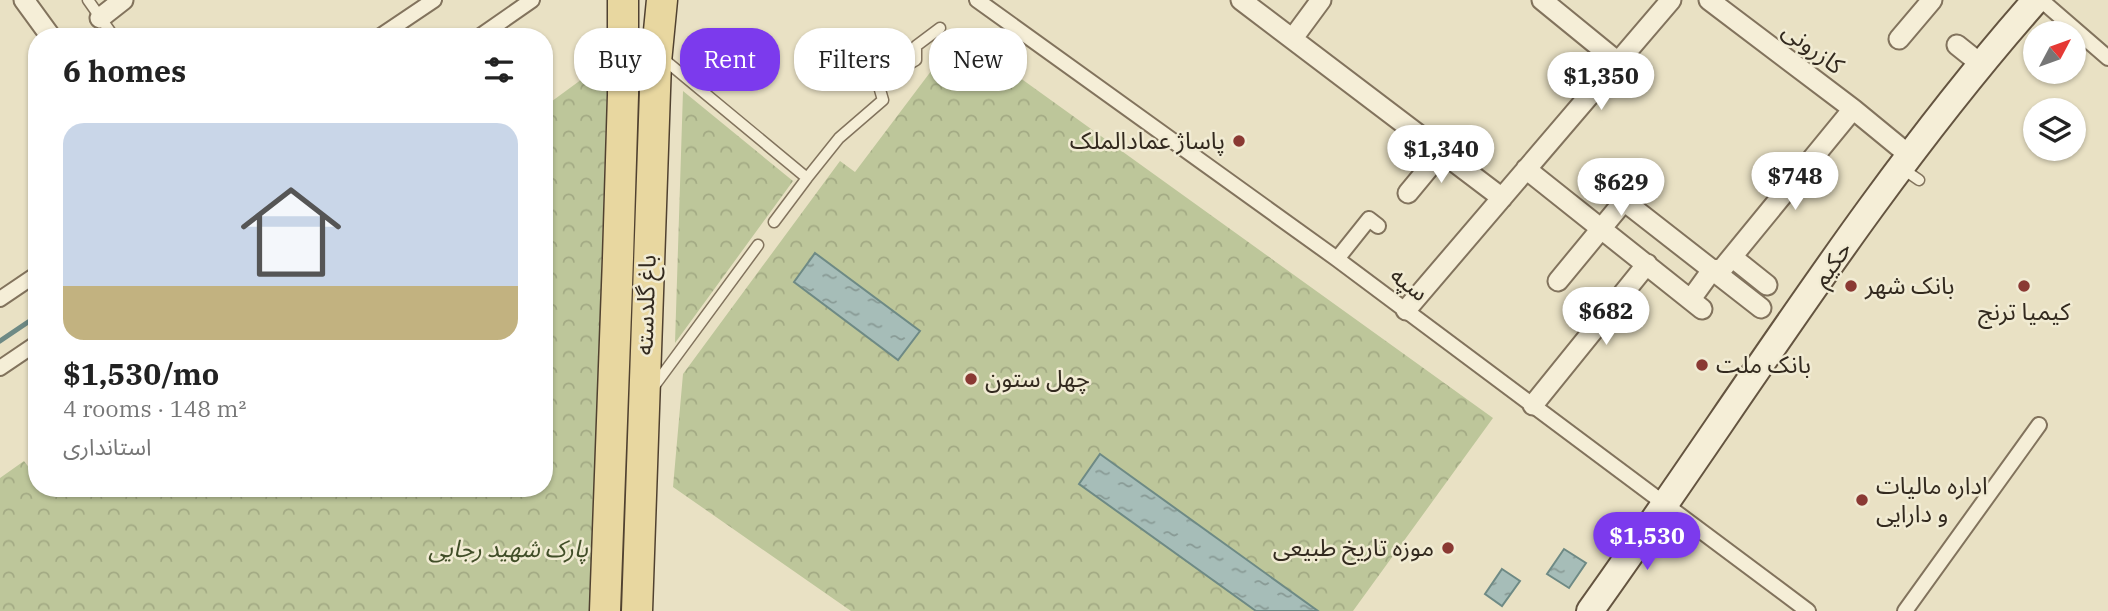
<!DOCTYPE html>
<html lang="en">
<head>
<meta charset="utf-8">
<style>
	:root { --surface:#fff; --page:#f6f6f6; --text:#222; --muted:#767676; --accent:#7c3aed }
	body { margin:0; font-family:"IBM Plex Serif","Noto Sans Arabic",serif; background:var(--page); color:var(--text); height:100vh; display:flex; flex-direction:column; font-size:26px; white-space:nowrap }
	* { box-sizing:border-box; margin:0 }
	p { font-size:23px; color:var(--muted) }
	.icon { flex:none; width:38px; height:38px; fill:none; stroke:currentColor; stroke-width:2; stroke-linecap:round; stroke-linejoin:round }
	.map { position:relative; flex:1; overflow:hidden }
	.drawer { position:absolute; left:28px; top:28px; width:525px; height:469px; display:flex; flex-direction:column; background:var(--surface); border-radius:28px; box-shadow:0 2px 5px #0004 }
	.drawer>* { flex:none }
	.guide { position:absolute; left:574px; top:28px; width:665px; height:63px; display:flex; gap:14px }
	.needle { width:46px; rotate:49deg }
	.controls { position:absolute; left:2023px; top:21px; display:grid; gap:14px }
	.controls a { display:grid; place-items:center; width:63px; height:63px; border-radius:50%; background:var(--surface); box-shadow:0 2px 5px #0004; font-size:35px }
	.price { position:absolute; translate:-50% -60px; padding:0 16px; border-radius:24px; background:#fff; color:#222; font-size:23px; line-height:46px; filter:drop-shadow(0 2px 4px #0008) }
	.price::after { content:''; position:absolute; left:50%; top:42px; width:21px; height:16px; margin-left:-10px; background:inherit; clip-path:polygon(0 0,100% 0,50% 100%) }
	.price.current { background:var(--accent); color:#fff }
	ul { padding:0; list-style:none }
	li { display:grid; align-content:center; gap:14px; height:371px; padding:0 35px }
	li span { display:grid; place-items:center; height:217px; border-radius:21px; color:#555 }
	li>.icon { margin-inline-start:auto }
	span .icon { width:126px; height:126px; fill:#fffc; stroke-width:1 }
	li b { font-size:30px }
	h2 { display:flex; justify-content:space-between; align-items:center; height:84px; padding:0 35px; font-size:30px }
	.pill { padding:0 24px; border-radius:28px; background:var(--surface); box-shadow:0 2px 5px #0004; font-size:24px; line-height:63px }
	.pill.current { background:var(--accent); color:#fff }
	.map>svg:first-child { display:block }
</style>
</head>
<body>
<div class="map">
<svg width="2108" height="611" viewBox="0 0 2108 611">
	<defs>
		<pattern id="forest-crowns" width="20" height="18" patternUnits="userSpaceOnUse" patternTransform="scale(1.75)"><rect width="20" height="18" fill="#bdc69a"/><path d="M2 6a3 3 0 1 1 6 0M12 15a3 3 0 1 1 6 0" fill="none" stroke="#a3aa84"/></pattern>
		<pattern id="water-ripples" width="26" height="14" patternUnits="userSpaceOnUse" patternTransform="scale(1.75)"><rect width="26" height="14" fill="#a6bdb8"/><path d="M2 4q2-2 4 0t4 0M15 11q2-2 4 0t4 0" fill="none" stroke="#889a95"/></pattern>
	</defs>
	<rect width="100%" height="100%" fill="#e9e1c4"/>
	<path fill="url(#forest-crowns)" d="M959,34L1493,418L1353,611H851L673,487L683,374L840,161L855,172Z
		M608,60L591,611H0V478L24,461L37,478V488H544V107Z
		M683,91L793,181L675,343Z"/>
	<path fill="url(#water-ripples)" stroke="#6e8a85" stroke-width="2" d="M815,253L920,331L898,360L794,282Z
		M1100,454L1318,611H1256L1079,484Z
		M1564,549L1586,563L1569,588L1547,574Z
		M1502,569L1520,581L1502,606L1485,594Z"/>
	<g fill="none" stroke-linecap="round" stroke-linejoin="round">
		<path stroke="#6e8a85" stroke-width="5" d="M443,37L446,34
			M0,341L37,316"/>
		<g stroke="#82735d" stroke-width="13">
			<path id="service" d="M88,0L114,37
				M661,57L807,178L774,222
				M1903,169L1919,180
				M807,178L839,138L883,100L878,83L916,60V46L940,28
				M652,389L758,245"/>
		</g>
		<g stroke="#82735d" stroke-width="18">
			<path id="pedestrian" d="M977,0L1337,259L1808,611
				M2041,0L2108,58
				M379,37L434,0
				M479,37L532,0
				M1337,259L1369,219L1378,226
				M0,299L37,274
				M0,368L37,343
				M1905,611L2039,425"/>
		</g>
		<g stroke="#82735d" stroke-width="23">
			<path id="minor" d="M24,0L51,37
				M1241,0L1502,198
				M1542,0L1618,62
				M1709,0L1853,109L1909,155
				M100,18L123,0
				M1293,38L1321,0
				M1899,39L1932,0
				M1957,45L1982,65
				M1526,169L1702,309
				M1408,193L1442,152
				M1732,257L1767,285
				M1558,281L1624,201L1761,308
				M1691,299L1712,270L1722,269L1853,109
				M1406,310L1671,0
				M1533,405L1647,264"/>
		</g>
		<g stroke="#645440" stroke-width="30">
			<path id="secondary" d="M1590,611C1737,406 1869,189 2036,0"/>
		</g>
		<g stroke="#504130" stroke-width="33">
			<path id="primary" d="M605,611L618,258L623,95V0
				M637,611L656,62L662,0"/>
		</g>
		<use href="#service" stroke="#f5eed7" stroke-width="10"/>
		<use href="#pedestrian" stroke="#f5eed7" stroke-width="14"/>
		<use href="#minor" stroke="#f5eed7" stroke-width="19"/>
		<use href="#secondary" stroke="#f5eed7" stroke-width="26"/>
		<use href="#primary" stroke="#e8d7a0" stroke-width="30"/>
	</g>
	<g fill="#8a3933" stroke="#f1ebd3" stroke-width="2.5">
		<circle cx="1239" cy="141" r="7"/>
		<circle cx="1851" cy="286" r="7"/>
		<circle cx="2024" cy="286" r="7"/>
		<circle cx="1702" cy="365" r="7"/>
		<circle cx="971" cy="379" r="7"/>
		<circle cx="1862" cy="500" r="7"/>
		<circle cx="1448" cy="548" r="7"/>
	</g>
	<g text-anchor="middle" stroke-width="5" stroke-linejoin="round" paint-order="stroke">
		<g font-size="24" fill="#332a1f" stroke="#f1ebd3">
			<text transform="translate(1813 48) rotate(37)" y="8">کازرونی</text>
			<text transform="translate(1832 264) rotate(-55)" y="8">حکیم</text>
			<text transform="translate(1409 284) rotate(37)" y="8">سپه</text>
			<text transform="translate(646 305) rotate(-88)" y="8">باغ گلدسته</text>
		</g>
		<g font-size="24" fill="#332a1f" stroke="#f1ebd3" text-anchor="start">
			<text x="1225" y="149" text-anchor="end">پاساژ عمادالملک</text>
			<text x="1865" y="294">بانک شهر</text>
			<text x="2024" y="320" text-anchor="middle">کیمیا ترنج</text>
			<text x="1716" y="373">بانک ملت</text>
			<text x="985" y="387">چهل ستون</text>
			<text x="1876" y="494">اداره مالیات<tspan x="1876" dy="28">و دارایی</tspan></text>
			<text x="1434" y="556" text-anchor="end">موزه تاریخ طبیعی</text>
		</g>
		<g font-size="24" font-style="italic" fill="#414e28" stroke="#f1ebd3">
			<text x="508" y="557">پارک شهید رجایی</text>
		</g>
	</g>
</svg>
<div class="controls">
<a><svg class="needle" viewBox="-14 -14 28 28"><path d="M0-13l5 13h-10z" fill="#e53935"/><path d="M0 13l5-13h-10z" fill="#767676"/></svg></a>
<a><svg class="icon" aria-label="layers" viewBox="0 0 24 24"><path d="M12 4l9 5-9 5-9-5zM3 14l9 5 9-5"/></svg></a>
</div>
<b class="price" style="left:1601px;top:112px">$1,350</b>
<b class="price" style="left:1441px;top:185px">$1,340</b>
<b class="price" style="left:1795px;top:212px">$748</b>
<b class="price" style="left:1621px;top:218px">$629</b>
<b class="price" style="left:1606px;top:347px">$682</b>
<b class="price current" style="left:1647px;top:572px">$1,530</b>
<div class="guide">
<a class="pill">Buy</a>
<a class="pill current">Rent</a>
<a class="pill">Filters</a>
<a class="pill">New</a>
</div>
<section class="drawer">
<h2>6 homes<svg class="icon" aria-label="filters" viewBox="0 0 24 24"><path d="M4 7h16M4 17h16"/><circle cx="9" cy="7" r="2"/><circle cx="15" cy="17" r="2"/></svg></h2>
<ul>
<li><span style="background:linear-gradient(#c9d6e8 75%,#c2b280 0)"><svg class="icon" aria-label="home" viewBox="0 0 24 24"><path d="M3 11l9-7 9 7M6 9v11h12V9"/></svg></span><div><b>$1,530/mo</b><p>4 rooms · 148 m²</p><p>استانداری</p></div></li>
</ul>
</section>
</div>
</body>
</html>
